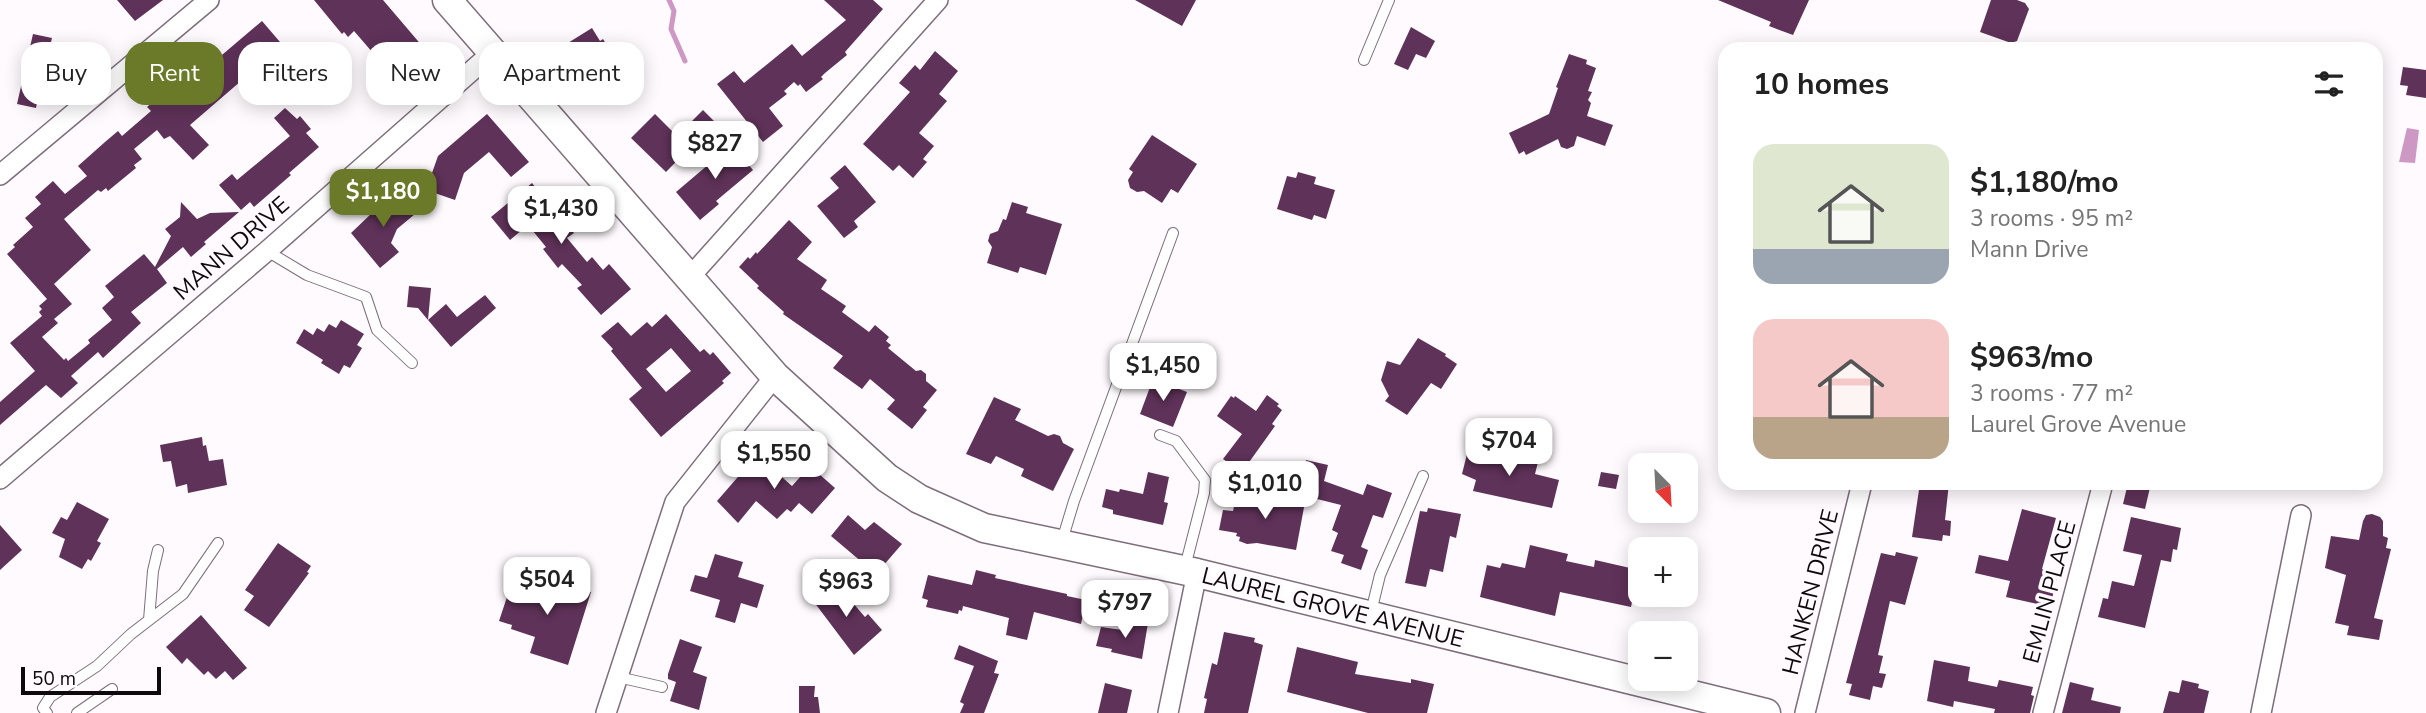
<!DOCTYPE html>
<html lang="en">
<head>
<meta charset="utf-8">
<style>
	:root { --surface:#fff; --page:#f2f2f2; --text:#222; --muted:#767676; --accent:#6b7a28 }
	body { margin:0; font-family:"Nunito Sans",sans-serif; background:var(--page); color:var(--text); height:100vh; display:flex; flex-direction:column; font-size:26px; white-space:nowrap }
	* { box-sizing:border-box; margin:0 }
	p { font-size:23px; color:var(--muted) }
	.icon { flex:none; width:38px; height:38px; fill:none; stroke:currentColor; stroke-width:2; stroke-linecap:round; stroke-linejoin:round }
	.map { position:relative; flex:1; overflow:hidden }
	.sheet { position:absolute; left:1718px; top:42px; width:665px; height:448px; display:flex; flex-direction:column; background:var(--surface); border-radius:21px; box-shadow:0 4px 18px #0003 }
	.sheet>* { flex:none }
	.banner { position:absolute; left:21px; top:42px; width:665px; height:63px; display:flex; gap:14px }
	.needle { width:46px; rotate:156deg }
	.controls { position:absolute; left:1628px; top:453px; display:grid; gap:14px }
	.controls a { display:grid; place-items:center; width:70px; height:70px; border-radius:14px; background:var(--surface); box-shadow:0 4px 18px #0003; font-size:35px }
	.scale { position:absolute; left:21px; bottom:18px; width:140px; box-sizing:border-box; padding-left:7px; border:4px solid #0f090e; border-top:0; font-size:19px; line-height:24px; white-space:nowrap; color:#0f090e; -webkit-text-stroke:5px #fefafd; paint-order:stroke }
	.price { position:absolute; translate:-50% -60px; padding:0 16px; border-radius:14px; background:#fff; color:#222; font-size:23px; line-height:46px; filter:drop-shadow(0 2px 4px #0008) }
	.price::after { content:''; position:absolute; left:50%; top:42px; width:21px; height:16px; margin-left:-10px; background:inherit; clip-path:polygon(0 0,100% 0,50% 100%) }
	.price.on { background:var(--accent); color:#fff }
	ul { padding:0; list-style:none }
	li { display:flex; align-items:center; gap:21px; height:175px; padding:0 35px }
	li span { display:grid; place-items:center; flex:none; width:196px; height:140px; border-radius:21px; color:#555 }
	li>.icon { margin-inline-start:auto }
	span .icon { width:84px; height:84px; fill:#fffc; stroke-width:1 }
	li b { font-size:30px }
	h2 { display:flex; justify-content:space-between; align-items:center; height:84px; padding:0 35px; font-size:30px }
	.tag { padding:0 24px; border-radius:21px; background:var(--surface); box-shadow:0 4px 18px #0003; font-size:24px; line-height:63px }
	.tag.on { background:var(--accent); color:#fff }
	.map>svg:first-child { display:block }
</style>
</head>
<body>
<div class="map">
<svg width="2426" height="713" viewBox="0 0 2426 713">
	<rect width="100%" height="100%" fill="#fefafd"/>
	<path fill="#cd98c4" d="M2407,128L2419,130L2415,163L2399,162Z"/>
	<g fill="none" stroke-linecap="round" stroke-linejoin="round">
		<path stroke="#cd98c4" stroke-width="5" d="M669,0L674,11L671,29L685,61"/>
	</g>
	<path fill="#5f3259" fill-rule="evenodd" d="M117,0H163L135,21Z
		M314,0H383L435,61L398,90L382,71L386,68L354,31L348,37L344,32L342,34Z
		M824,0H873L883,9L845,52L847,55L825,73L821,77L823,79L806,92L800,84L798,86L794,82L784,91L787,94L769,108L783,126L763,142L717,84L734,71L744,83L792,44L802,56L846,20Z
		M1135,0H1196L1182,26Z
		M1718,0H1809L1793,35L1769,26L1771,22Z
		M1991,0H2017L2025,3L2029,9L2017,41L2011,43L1980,32Z
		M262,21L280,42L251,66L263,80L249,91L241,81L190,125L209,145L193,160L170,136L164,139L157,130L134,149L142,159L134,165L136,168L108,191L106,188L101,192L98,190L64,219L91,250L54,284L72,304L54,319L58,323L42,337L64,360L66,358L68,361L90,343L88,340L112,320L102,308L114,297L105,286L144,254L155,267L171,236L165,229L180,217L181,202L197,219L210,213L239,212L204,242L206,244L191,257L183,247L157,269L167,283L131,312L141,323L103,358L98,352L71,376L78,383L61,398L46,385L0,425V402L35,371L10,343L42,316L39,312L42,309L39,306L47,299L7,254L15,247L13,245L33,227L25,218L41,204L35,197L53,181L65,194L87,176L78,166L105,142L118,131L122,136L151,111L147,107L203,59L209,66Z
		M1411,27L1435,41L1426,58L1416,54L1408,70L1394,64Z
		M592,28L600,41L603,39L632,84L600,104L563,46Z
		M33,34L52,38L51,42L71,46L64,74L53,72L47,99L38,98L36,108L17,104Z
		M935,51L958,71L939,94L947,101L919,133L934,146L923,159L927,162L913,178L899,165L893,171L863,144L910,92L899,83L915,65L920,70Z
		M1569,54L1587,60L1586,64L1596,68L1588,91L1592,92L1588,100L1591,103L1587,116L1613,125L1605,146L1577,136L1574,146L1567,149L1561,147L1558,139L1526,155L1524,151L1519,154L1509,133L1549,114L1558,88L1556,87Z
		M2403,67L2426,70V98L2406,95L2408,86L2400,85Z
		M285,108L297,119L300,116L311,129L306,133L319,147L289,173L291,175L254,207L250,202L241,210L219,185L232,174L237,180L290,136L274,118Z
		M703,110L715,122L666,172L631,138L655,114L677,136Z
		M487,114L529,162L511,177L489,152L464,173L455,200L426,190L438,156Z
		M1152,135L1197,164L1178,193L1171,189L1162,203L1144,191L1137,192L1130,188L1128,180L1133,172L1129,169Z
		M735,142L748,154L743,158L753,170L716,201L719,204L700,220L676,192Z
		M845,165L876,202L854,221L858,227L844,238L817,206L839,188L830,178Z
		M1298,172L1316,177L1314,184L1335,190L1326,219L1314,215L1312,220L1277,209L1287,176L1296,178Z
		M532,183L543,197L549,191L559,203L553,208L574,233L567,238L587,262L592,257L603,270L609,264L631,289L601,315L577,288L582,285L562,264L558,268L543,249L546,247L528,225L510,240L491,217Z
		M395,191L415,214L397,229L391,243L399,252L380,268L351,233Z
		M1012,202L1028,207L1026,213L1062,224L1046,275L1020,267L1018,273L987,263L992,247L988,241L990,234L998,231L1003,219L1006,220Z
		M789,220L812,242L797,259L827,280L821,289L846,306L842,312L869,332L875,325L889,337L886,341L891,345L888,348L916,371L921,370L926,374V381L937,390L923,407L927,410L912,429L887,409L895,400L870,379L862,389L833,368L843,356L783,314L784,312L757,288L759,286L739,267L748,257L750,259L756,252L757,254Z
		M409,286L431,288L428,320L418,308L407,307Z
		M485,295L496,308L451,347L428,320L446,304L457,317Z
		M666,314L700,352L704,349L710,355L713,352L731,373L722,381L724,383L661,437L629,399L642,388L611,351L613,349L601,336L618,322L631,336L647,322L652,327ZM671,348L691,371L666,392L646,369Z
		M341,320L364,334L357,345L362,348L350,368L344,365L339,374L321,363L323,360L296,343L304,329L313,335L317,328L324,332L329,324L336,328Z
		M1418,338L1446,354L1445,356L1457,364L1441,389L1431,383L1407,415L1385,401L1389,396L1381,380L1387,361L1400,365Z
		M1153,379L1187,392L1173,427L1140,414Z
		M1267,395L1279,404L1277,406L1282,410L1272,424L1275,426L1242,472L1223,459L1242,434L1217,416L1231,396L1234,398L1235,396L1256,411Z
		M994,397L1021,409L1015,420L1048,436L1054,434L1060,436L1063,443L1074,449L1053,491L1021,476L1024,469L996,456L991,464L966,454Z
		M202,437L203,446L206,445L209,461L223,459L227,485L188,493L187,484L176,487L171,461L163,462L160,445Z
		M1469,446L1538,462L1535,474L1559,480L1552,508L1473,491L1476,480L1462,474Z
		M757,455L792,486L810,466L835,488L812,514L799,503L791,512L787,509L777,519L756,501L738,523L717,501Z
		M1306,460L1328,465L1324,481L1363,495L1367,484L1392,493L1383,518L1373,515L1361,547L1368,550L1361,570L1341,563L1344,555L1331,551L1338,533L1332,530L1341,505L1297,494Z
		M1148,472L1169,477L1164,502L1168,503L1163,525L1113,514V510L1102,507L1106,489L1119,492L1120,489L1143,494Z
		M1601,472L1619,475L1616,489L1598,486Z
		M1920,483H1949L1945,520L1951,521L1950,536L1943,535L1942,541L1912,537Z
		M2128,483H2151L2145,509L2123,504Z
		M1245,493L1276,499L1283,497L1305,502L1296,550L1257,543L1247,544L1239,541L1240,537L1236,536L1237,533L1219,530L1223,510L1233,511L1235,502L1243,504Z
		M77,502L109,519L97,541L101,543L91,561L88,559L82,569L59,557L65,539L52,533L61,517L67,520Z
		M1428,508L1461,514L1456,538L1450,536L1443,572L1430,569L1426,587L1405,583L1420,511L1427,512Z
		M2022,509L2056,518L2042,569L2058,573L2052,599L2048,598L2046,606L2006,597L2010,581L1975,573L1979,555L2008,561Z
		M2372,514L2380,517L2383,521V536L2388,538L2386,548L2391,549L2374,618L2383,620L2379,640L2347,635L2349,626L2335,623L2346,575L2325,568L2331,536L2359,540L2363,521L2366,515Z
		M848,515L865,530L874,522L902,544L876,574L831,536Z
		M2131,517L2181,528L2177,550L2173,549L2171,562L2161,560L2145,628L2098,617L2103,598L2108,599L2112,581L2134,586L2142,555L2123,551Z
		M0,525L22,550L0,570Z
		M278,543L311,566L307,572L309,573L269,627L244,610L254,596L245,590Z
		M1530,545L1568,554L1566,561L1594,567L1595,560L1639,570L1631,607L1560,592L1555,616L1480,597L1487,565L1500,568L1502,563L1525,568Z
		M1896,552L1918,557L1905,605L1890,601L1878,655L1883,656L1879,673L1886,674L1882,688L1873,686L1870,700L1849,695L1852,684L1846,683L1881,553L1895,556Z
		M715,554L743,562L738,577L764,585L757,608L741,603L735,623L715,617L720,600L690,591L695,575L707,578Z
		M976,570L996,575L995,578L1067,594V596L1086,600L1081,624L1034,612L1027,640L1006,635L1009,618L963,606L962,611L959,610L958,614L926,607L928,600L922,598L928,575L972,585Z
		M534,579L567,589L568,585L591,592L568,665L530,653L535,637L511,629L512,625L499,621L510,588L515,589L517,582L531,585Z
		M819,586H829L840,599L842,597L848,605L852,602L865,617L868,614L882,630L854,655L811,598Z
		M201,615L247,668L233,680L225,671L216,679L208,671L204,675L187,658L182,664L166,647Z
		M1132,619L1148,623L1142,659L1111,652L1112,649L1096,646L1101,627L1130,631Z
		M1224,632L1255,638L1254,642L1263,645L1248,713H1204L1207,699L1204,698L1212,663L1217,665Z
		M680,639L702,647L693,672L707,677L699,710L670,701L676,682L668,679V674Z
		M959,645L998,661L994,673L999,674L984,713H960L964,704L960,702L974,666L954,659Z
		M1297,647L1358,662L1355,674L1411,683V679L1434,684L1427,713H1368L1287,692Z
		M1934,660L1970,667L1968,681L1997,687L1999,680L2033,687L2031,695L2034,696L2030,713H1994L1995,709L1954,701L1953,707L1927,701Z
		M2182,680L2199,684L2198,688L2209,691L2204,713H2163L2169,691L2179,693Z
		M2070,682L2094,688L2091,700L2121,707L2120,713H2062Z
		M1105,683L1132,690L1127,713H1098Z
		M799,686H815L814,697H818L820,713H799Z"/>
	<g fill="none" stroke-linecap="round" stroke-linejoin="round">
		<g stroke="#7e6d7b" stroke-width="12">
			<path id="lane" d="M1364,60L1389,0
				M267,251L307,275L366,297L377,330L412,363
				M1160,435L1176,441L1205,480L1204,493L1185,567
				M1061,544L1074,501L1173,233
				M1371,612L1380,575L1423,476
				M149,620L153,571L158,550
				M618,677L662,687
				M47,713L43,708L50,697L97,666L131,634L183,594L218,543
				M77,713L112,689"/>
		</g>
		<g stroke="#7e6d7b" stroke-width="22">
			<path id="street" d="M0,175L209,0
				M689,278L938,0
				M0,479L267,251L493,52
				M606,713L675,502L775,376
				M1168,713L1197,573
				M1805,713L1862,483
				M2043,713L2103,483
				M2261,713L2301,515"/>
		</g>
		<g stroke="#7e6d7b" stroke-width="31">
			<path id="secondary" d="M447,0L775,376L887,478L919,499L984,528L1197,573L1766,713"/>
		</g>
		<use href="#lane" stroke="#fff" stroke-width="10"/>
		<use href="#street" stroke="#fff" stroke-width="19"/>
		<use href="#secondary" stroke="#fff" stroke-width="28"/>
	</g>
	<g text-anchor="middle" stroke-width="7" stroke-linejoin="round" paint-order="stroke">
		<g font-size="23" fill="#0f090e" stroke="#fefafd">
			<text transform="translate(231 248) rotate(-41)" y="8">MANN DRIVE</text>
			<text transform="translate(1810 592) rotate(-76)" y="8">HANKEN DRIVE</text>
			<text transform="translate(2049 592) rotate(-75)" y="8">EMLIN PLACE</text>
			<text transform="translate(1333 607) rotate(14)" y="8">LAUREL GROVE AVENUE</text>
		</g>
	</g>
</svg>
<div class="controls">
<a><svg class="needle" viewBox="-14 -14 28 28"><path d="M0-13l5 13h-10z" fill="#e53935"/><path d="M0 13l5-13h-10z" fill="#767676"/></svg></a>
<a>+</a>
<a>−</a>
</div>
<div class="scale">50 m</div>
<b class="price" style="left:715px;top:181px">$827</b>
<b class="price on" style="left:383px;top:229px">$1,180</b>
<b class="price" style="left:561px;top:246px">$1,430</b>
<b class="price" style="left:1163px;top:403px">$1,450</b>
<b class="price" style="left:1509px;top:478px">$704</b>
<b class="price" style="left:774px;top:491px">$1,550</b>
<b class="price" style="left:1265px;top:521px">$1,010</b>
<b class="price" style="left:547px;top:617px">$504</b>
<b class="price" style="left:846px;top:619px">$963</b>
<b class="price" style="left:1125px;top:640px">$797</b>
<div class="banner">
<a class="tag">Buy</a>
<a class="tag on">Rent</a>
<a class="tag">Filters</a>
<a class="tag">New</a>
<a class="tag">Apartment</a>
</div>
<section class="sheet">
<h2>10 homes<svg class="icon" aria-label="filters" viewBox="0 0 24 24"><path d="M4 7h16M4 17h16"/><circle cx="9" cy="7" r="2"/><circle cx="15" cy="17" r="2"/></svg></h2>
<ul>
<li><span style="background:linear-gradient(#dfe7d0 75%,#9aa5b1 0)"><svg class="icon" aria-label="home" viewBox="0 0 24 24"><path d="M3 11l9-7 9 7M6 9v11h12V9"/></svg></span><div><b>$1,180/mo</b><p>3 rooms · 95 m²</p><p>Mann Drive</p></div></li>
<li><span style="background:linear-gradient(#f6c9c9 70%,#b9a48a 0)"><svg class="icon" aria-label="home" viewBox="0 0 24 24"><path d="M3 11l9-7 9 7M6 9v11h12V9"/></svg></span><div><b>$963/mo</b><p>3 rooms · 77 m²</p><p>Laurel Grove Avenue</p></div></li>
</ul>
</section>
</div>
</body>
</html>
